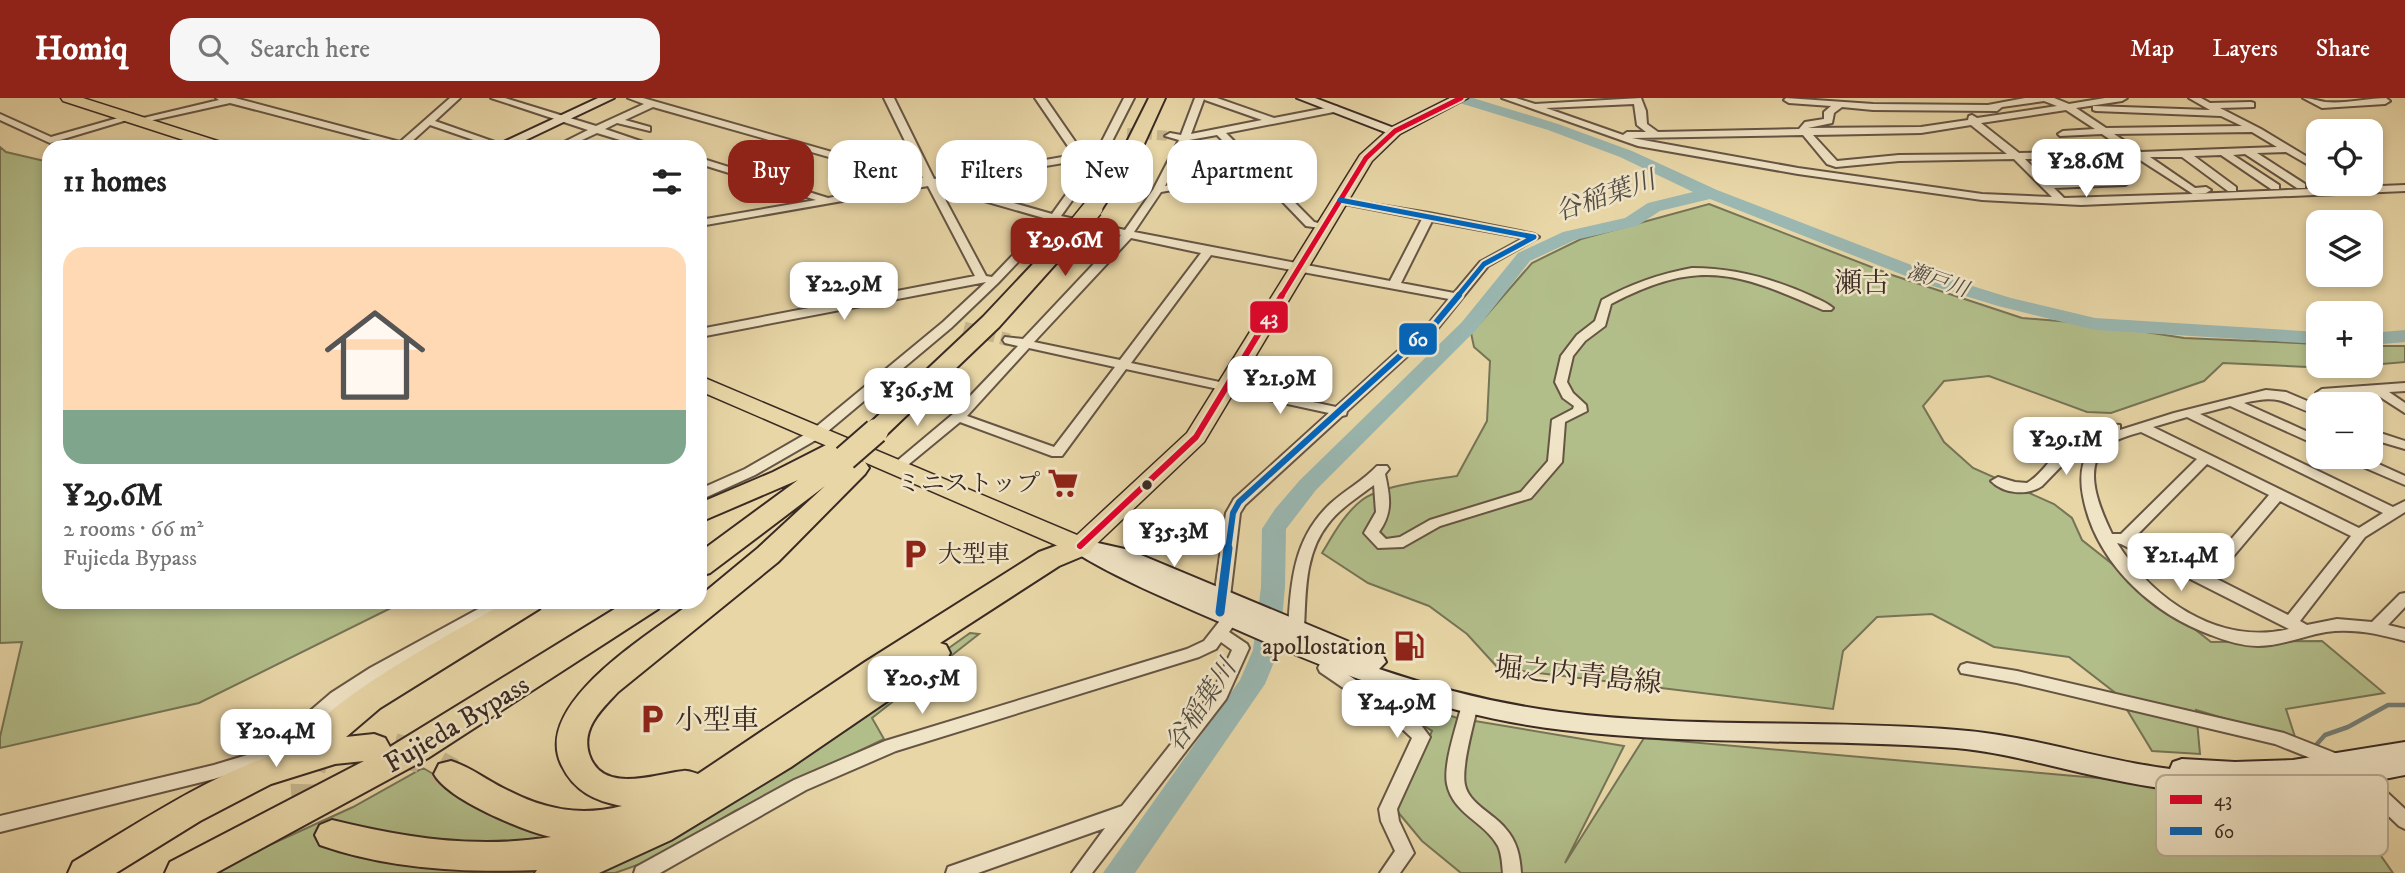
<!DOCTYPE html>
<html lang="en">
<head>
<meta charset="utf-8">
<style>
	:root { --surface:#fff; --page:#f6f6f6; --text:#222; --muted:#767676; --accent:#8f2418 }
	body { margin:0; font-family:"IM FELL DW Pica","Noto Serif JP",serif; background:var(--page); color:var(--text); height:100vh; display:flex; flex-direction:column; font-size:26px; white-space:nowrap }
	* { box-sizing:border-box; margin:0 }
	p { font-size:23px; color:var(--muted) }
	.icon { flex:none; width:38px; height:38px; fill:none; stroke:currentColor; stroke-width:2; stroke-linecap:round; stroke-linejoin:round }
	.map { position:relative; flex:1; overflow:hidden }
	.side { position:absolute; left:42px; top:42px; width:665px; height:469px; display:flex; flex-direction:column; background:var(--surface); border-radius:21px; box-shadow:0 4px 10px #0003 }
	.side>* { flex:none }
	.guide { position:absolute; left:728px; top:42px; width:665px; height:63px; display:flex; gap:14px }
	.tools { position:absolute; left:2306px; top:21px; display:grid; gap:14px }
	.tools a { display:grid; place-items:center; width:77px; height:77px; border-radius:14px; background:var(--surface); box-shadow:0 4px 10px #0003; font-size:35px }
	.price { position:absolute; translate:-50% -60px; padding:0 16px; border-radius:14px; background:#fff; color:#222; font-size:23px; line-height:46px; filter:drop-shadow(0 2px 4px #0008) }
	.price::after { content:''; position:absolute; left:50%; top:42px; width:21px; height:16px; margin-left:-10px; background:inherit; clip-path:polygon(0 0,100% 0,50% 100%) }
	.price.current { background:var(--accent); color:#fff }
	ul { padding:0; list-style:none }
	li { display:grid; align-content:center; gap:14px; height:371px; padding:0 21px }
	li span { display:grid; place-items:center; height:217px; border-radius:21px; color:#555 }
	li>.icon { margin-inline-start:auto }
	span .icon { width:126px; height:126px; fill:#fffc; stroke-width:1 }
	li b { font-size:30px }
	h2 { display:flex; justify-content:space-between; align-items:center; height:84px; padding:0 21px; font-size:30px }
	.pill { padding:0 24px; border-radius:21px; background:var(--surface); box-shadow:0 4px 10px #0003; font-size:24px; line-height:63px }
	.pill.current { background:var(--accent); color:#fff }
	header { display:flex; align-items:center; gap:42px; box-sizing:border-box; height:98px; padding:0 35px; background:var(--accent); color:#fff }
	header strong { font-size:33px }
	nav { display:flex; gap:38px; margin-inline-start:auto; font-size:24px }
	.search { width:490px; height:63px; background:var(--page); display:flex; align-items:center; gap:18px; box-sizing:border-box; padding:0 24px; border-radius:21px; color:var(--muted); font-size:26px }
	.map>svg:first-child { display:block }
</style>
</head>
<body>
<header>
<strong>Homiq</strong>
<div class="search"><svg class="icon" aria-label="search" viewBox="0 0 24 24"><circle cx="10" cy="10" r="6"/><path d="M15 15l6 6"/></svg>Search here</div>
<nav><a>Map</a><a>Layers</a><a>Share</a></nav>
</header>
<div class="map">
<svg width="2405" height="775" viewBox="0 0 2405 775">
	<rect width="100%" height="100%" fill="#e8d6a7"/>
	<filter id="stains"><feTurbulence type="fractalNoise" baseFrequency=".00286" numOctaves="4"/><feColorMatrix values="0 0 0 0 .2 0 0 0 0 .09 0 0 0 0 .02 0 0 0 .5 -.17"/></filter>
	<radialGradient id="worn" r=".72"><stop offset=".6" stop-color="#630" stop-opacity="0"/><stop offset="1" stop-color="#630" stop-opacity=".3"/></radialGradient>
	<path fill="#b2be8a" stroke="#767456" stroke-width="2" d="M0,49L6,54L49,64V504H403L199,605L0,650V639L22,544L0,545Z
		M1709,106L1892,177L2022,220L2095,226L2184,240L2319,246V268H2357L2330,270L2223,265L2204,283L2111,315L2087,314L1989,278L1944,283L1923,308L1944,344L1973,370L2054,406L2072,420L2082,442L2211,544L2322,543L2384,595L2286,611L2296,642L2196,612L2200,656L2152,653L2118,597L2069,559L1994,549L1932,516L1877,519L1843,553L1833,611L1498,570L1467,536L1429,508L1368,485L1322,455C1333,437 1344,416 1362,402C1382,387 1431,382 1457,378L1487,323L1490,263L1474,249L1471,235L1532,165L1581,141Z
		M2371,248H2405V264L2371,267Z
		M970,535L979,536L872,620L884,641L735,713L654,761L615,775H571L822,640Z
		M1352,582L1457,620L1624,648L1565,765L1644,640L2326,700L2344,705L2393,775H1461L1422,743L1397,713L1432,633Z
		M423,670L497,713L557,734L545,751L326,741L601,755L528,775H208L353,709Z"/>
	<g fill="none" stroke-linecap="round" stroke-linejoin="round">
		<path stroke="#747f78" stroke-width="4.5" d="M2316,647L2325,637L2348,629L2388,607H2405"/>
		<path fill="#9ab7b1" fill-rule="evenodd" d="M1451,0H1473L1558,26L1632,53L1717,92L1940,178L2011,200L2095,220L2319,234V246L2095,232L1998,208L1926,186L1710,101L1660,113L1637,128L1575,142L1530,163L1476,232L1316,392L1286,431L1285,489L1279,552L1265,586L1135,775H1103L1240,582L1253,552L1261,489L1262,431L1275,411L1300,382L1462,224L1518,155L1563,134L1625,120L1648,105L1693,94L1620,59L1548,32L1453,3Z
			M2405,232V244L2371,247V235Z"/>
		<path stroke="#c5b48d" stroke-width="10" stroke-dasharray="10 5" stroke-linecap="butt" d="M1127,35L1170,38"/>
		<path stroke="#c5b48d" stroke-width="13" stroke-dasharray="13 6" stroke-linecap="butt" d="M964,230L1009,242"/>
		<path stroke="#c5b48d" stroke-width="32" stroke-dasharray="32 16" stroke-linecap="butt" d="M322,641C300,686 300,699 332,737
			M393,651L421,659L451,676"/>
		<g stroke="#654" stroke-width="4">
			<path id="street" d="M216,0H235L400,44L450,0H460L435,23L509,49H494L430,27L409,46L414,49H398L230,5L140,25L135,22L219,2Z
				M491,0H505L596,28L644,6L628,0H643L923,80L884,0H894L934,81L1074,57L1035,0H1045L1083,55L1097,53L1124,0H1134L1106,55L1061,118L1125,132L1153,92L1179,42L1165,38L1170,35L1181,37L1195,0H1217L1274,20L1336,8L1341,11L1339,13L1226,35L1314,124L1327,127V131L1306,128L1257,77L1161,94L1134,134L1390,183L1422,121L1340,105L1335,102L1336,100L1429,115L1534,136L1539,139L1488,168L1438,230L1347,313L1346,317L1342,318L1245,407L1240,415L1229,507L1226,511H1216L1213,507L1226,415L1234,401L1329,315L1126,271L1062,358H1052L960,324L903,371H893L891,368L953,316L1018,248L1005,245L1003,242L1005,239L1023,241L1121,137L1056,124L998,185L951,230L821,339L755,377L700,402V391L745,371L811,333L943,224L986,184L700,239V231L975,178L928,88L700,128V122L816,102L700,66V60L828,100L917,84L653,9L625,22L650,29V33L617,25L605,31L658,49H643L597,35L567,49H554L588,32ZM1204,1L1205,2L1262,22L1191,36ZM1217,37L1252,72L1165,88L1189,42ZM1093,59L1052,116L944,85L1081,62ZM939,90L1047,121L992,179L986,178ZM1432,123L1524,140L1480,164L1454,195L1401,185ZM1131,140L1201,155L1120,262L1034,244ZM1211,157L1449,201L1430,224L1336,309L1131,265ZM1029,250L1115,269L1054,349L967,318Z
				M1502,0H1516L1535,6L1641,0L1646,13L1647,26L1658,34L1799,31L1805,24L1824,21V14L1831,8L1789,5L1784,2L1786,0L1873,6L1988,7L2025,0H2054L2069,6L2105,0H2127L2122,3L2076,10L2106,30L2242,28L2221,18L2096,13L2093,12V8L2210,12L2189,0H2201L2210,5L2251,4L2254,5V9L2220,10L2261,31L2319,66V73L2286,54L2257,55L2305,86V90H2297L2245,56L2233,57L2279,87V91H2271L2221,57L2194,58L2236,89V93H2228L2182,59H2150L2195,90L2206,89L2211,92L2206,95L2193,96L2405,87V93L2081,107L1982,102L1798,76L1638,48ZM2044,3L2057,8L1977,20L1972,17L1969,18L1968,22L1921,29L1808,30L1832,25L1834,15L1842,9L1873,12L1997,13L2002,9ZM1634,6L1637,27L1646,34H1627L1623,37L1546,10ZM2066,12L2095,31L2063,33L2058,36L2060,38L2102,36L2128,54L2019,55L1981,25ZM1971,27L2007,56L1899,57L1837,63L1813,37L1921,35ZM2252,34L2277,49L2141,54L2114,36ZM1803,37L1827,66L1836,69L1899,63L2014,61L2052,99L1982,96L1798,70L1632,40ZM2137,60L2193,96L2064,100L2054,90L2125,87L2130,84L2125,81L2048,84L2025,61Z
				M2303,0C2312,0 2318,3 2325,4C2346,6 2367,0 2386,0L2390,3L2385,6L2322,10Z
				M0,16L51,39L132,16L137,19L50,45L0,22Z
				M1692,170C1733,170 1771,180 1809,197C1817,201 1826,204 1833,210L1831,212H1823C1737,174 1699,160 1611,206L1605,228L1585,243L1573,258L1567,284L1573,295L1586,307L1587,313L1565,324L1562,364L1531,400L1440,428L1403,449L1378,450L1364,435L1376,414L1374,387C1358,399 1340,410 1328,426C1304,456 1306,496 1304,532L1302,536H1290L1288,532C1291,484 1293,441 1330,406C1345,392 1363,383 1377,368H1387L1389,371L1385,376C1390,399 1393,414 1379,434L1386,441L1400,439L1430,422L1521,394L1548,363L1552,322L1573,311L1574,308L1563,300L1555,284L1561,258L1577,237L1595,223L1602,202C1631,186 1659,176 1692,170Z
				M2405,285V293L2389,294L2405,305V315L2374,295L2322,299L2316,295L2322,291Z
				M2266,292L2286,294L2319,308V317C2284,307 2284,295 2244,305L2319,339V348L2230,308L2200,316L2393,409L2405,403V414L2365,439L2300,523L2307,527L2337,521L2372,524L2400,496L2405,495V509L2388,527L2405,531V543C2379,536 2353,530 2326,534C2303,538 2281,548 2258,548C2242,548 2226,543 2211,537C2151,515 2095,464 2083,398C2078,371 2084,348 2110,336L2075,354L2042,388C2027,398 2004,396 1991,383L1998,379L2015,384L2027,385C2039,378 2046,367 2055,357C2068,344 2101,324 2120,327V332L2174,315ZM2187,319L2383,415L2359,430L2153,329ZM2141,334L2197,361L2121,436H2112C2101,413 2081,370 2106,349C2115,341 2130,337 2141,334ZM2207,366L2269,397L2203,474L2134,440ZM2280,403L2351,438L2288,517L2215,480ZM2117,445L2121,446L2289,531C2219,548 2153,502 2117,445Z
				M2371,332L2405,343V351L2371,341Z
				M2345,359H2363L2405,378V387L2347,362Z
				M491,504H512L509,508L382,578L343,605L287,653L258,667L214,681L0,734V718L214,667L247,657L275,643L331,595L370,570Z
				M1232,513L1238,515L1240,519L1229,534L1247,546L1249,550L1226,601L1092,775H1072L1105,730L978,775H946L948,769L1122,708L1213,593L1232,552L1221,544L1216,551L1199,559L896,653L806,692L660,775H634L636,769L794,682L885,643L1187,551L1204,543L1226,515Z
				M1330,555L1336,557L1338,561L1335,568L1411,619L1421,627L1430,639L1397,711L1399,723L1414,755L1400,775H1380L1395,753L1381,723L1379,711L1412,640L1399,628L1320,574L1318,570L1324,557Z
				M1967,565L2017,573L2284,635L2345,659L2361,670L2405,711V731L2399,728L2349,680L2333,669L2275,646L2017,585L1961,575L1959,571L1961,567Z
				M1470,600L1476,601L1478,606C1474,625 1461,669 1465,687C1469,706 1494,716 1505,730C1517,743 1520,758 1521,775H1503C1502,766 1502,757 1498,748C1485,724 1453,716 1447,686C1443,666 1457,627 1462,606L1464,601Z"/>
		</g>
		<g stroke="#3a2a23" stroke-width="4">
			<path id="secondary" d="M598,0H614L511,49H493Z
				M1297,0H1315L1402,33L1395,37L1390,36Z
				M1080,441L1129,452L1383,558L1386,564L1379,571C1438,591 1498,606 1560,614C1691,631 1825,621 1957,632C2029,637 2098,662 2170,671L2173,664L2182,661L2235,664L2293,662L2405,644V677C2367,684 2328,693 2289,697C2235,702 2178,694 2125,684C2068,674 2013,655 1956,650C1825,640 1693,648 1563,632C1441,618 1327,572 1215,522C1167,501 1118,481 1073,453L1070,448L1073,443Z"/>
		</g>
		<g stroke="#3a2a23" stroke-width="3">
			<path id="primary" d="M61,0H83L227,46L229,49H205L63,3Z
				M1450,0H1468L1400,36L1372,63L1204,344L1088,454L1080,456L1072,454L700,293V279L707,281L1077,437L1187,335L1360,57L1390,30Z"/>
		</g>
		<g stroke="#3a2a23" stroke-width="4">
			<path id="highway" d="M1149,0H1165L1144,46L1100,114H1086L1083,110L1126,46Z
				M1071,131L1078,133L1081,137L1078,141L999,229L885,338L876,341L867,338L864,333L867,328L983,219L1064,133Z
				M832,344L854,354L856,362L865,364L869,370L865,376L778,464L618,594C602,611 581,630 589,656C602,697 655,676 683,673C688,672 694,675 698,676L865,564L1039,454L1080,439L1090,441L1094,448L1090,455L1059,468L940,545L946,547L950,555L946,563L791,669L671,742L599,775H535L537,772C466,775 388,771 320,747L315,737L320,727L332,722C405,740 476,751 551,739C522,732 448,702 434,676L439,666L451,663C471,669 486,682 505,691C543,711 579,719 622,708C595,703 574,693 562,668C530,606 651,536 692,504H700V498L758,450L825,388L710,475L700,478V454L798,382L700,424V405L773,374Z
				M506,504H544L539,511L380,610L346,639L374,636L385,640L390,649L626,504H663L658,511L428,660L216,775H165L170,764L364,663L335,666L271,686L200,723L116,775H68L73,764C149,719 224,666 311,646L308,639C329,599 462,530 506,504Z"/>
		</g>
		<use href="#street" fill="#f0e4c6" fill-rule="evenodd"/>
		<use href="#secondary" fill="#f0e4c6" fill-rule="evenodd"/>
		<use href="#primary" fill="#e8d6a7" fill-rule="evenodd"/>
		<use href="#highway" fill="#e8d6a7" fill-rule="evenodd"/>
		<g stroke="#3a2a23" stroke-width="22" stroke-linecap="butt">
			<path id="highway-bridge-far1" d="M1071,137L1093,110"/>
		</g>
		<g stroke="#3a2a23" stroke-width="28" stroke-linecap="butt">
			<path id="highway-bridge" d="M845,360L876,333"/>
		</g>
		<use href="#highway-bridge-far1" stroke="#e8d6a7" stroke-width="19"/>
		<use href="#highway-bridge" stroke="#e8d6a7" stroke-width="24"/>
		<g stroke="#f0e4c6" stroke-width="9">
			<path id="bus-1-far1" d="M1281,199L1366,60L1395,33L1461,0"/>
		</g>
		<g stroke="#f0e4c6" stroke-width="11">
			<path id="bus-1" d="M1080,448L1196,339L1282,197"/>
		</g>
		<g stroke="#f0e4c6" stroke-width="9">
			<path id="bus-2-far2" d="M1340,102L1534,139L1484,166L1457,199"/>
		</g>
		<g stroke="#f0e4c6" stroke-width="11">
			<path id="bus-2-far1" d="M1228,452L1233,415L1239,404L1434,227L1459,197"/>
		</g>
		<g stroke="#f0e4c6" stroke-width="14">
			<path id="bus-2" d="M1220,514L1228,450"/>
		</g>
		<use href="#bus-1-far1" stroke="#e4002b" stroke-width="5"/>
		<use href="#bus-1" stroke="#e4002b" stroke-width="6"/>
		<use href="#bus-2-far2" stroke="#0065bd" stroke-width="5"/>
		<use href="#bus-2-far1" stroke="#0065bd" stroke-width="6"/>
		<use href="#bus-2" stroke="#0065bd" stroke-width="9"/>
	</g>
	<defs>
		<g id="supermarket-bare" transform="scale(2.415)"><path d="M-6-5.5h2.5l.6 2H6L4.5 2H-2.5L-4.4-4H-6ZM-1.5 3.2a1.3 1.3 0 1 0 .1 0ZM3 3.2a1.3 1.3 0 1 0 .1 0Z" fill="#8f2418" stroke="#f0e4c6" stroke-width="2.5" paint-order="stroke"/></g>
		<g id="parking-bare" transform="scale(2.415)"><path d="M-3.5-5.5H1a3.5 3.5 0 0 1 0 7H-1V5.5H-3.5ZM-1-3.4V-.6H.8a1.4 1.4 0 0 0 0-2.8Z" fill="#8f2418" stroke="#f0e4c6" stroke-width="2.5" paint-order="stroke"/></g>
		<g id="fuel-bare" transform="scale(2.415)"><path d="M-5.5-6h7V0h2V4h1.3V-2.5L3-4.5l.8-.8L6-3V5H2.5V1h-1V6h-7ZM-4.2-4.7v3.2H.2V-4.7Z" fill="#8f2418" stroke="#f0e4c6" stroke-width="2.5" paint-order="stroke"/></g>
	</defs>
	<g fill-rule="evenodd">
		<use href="#supermarket-bare" x="1063" y="385"/>
		<use href="#parking-bare" x="915" y="456"/>
		<use href="#fuel-bare" x="1409" y="548"/>
		<use href="#parking-bare" x="652" y="621"/>
	</g>
	<circle fill="#3a2a23" stroke="#f0e4c6" stroke-width="2.5" cx="1147" cy="387" r="6"/>
	<g text-anchor="middle" stroke-width="5" stroke-linejoin="round" paint-order="stroke">
		<g font-size="21" font-style="italic" fill="#524d46" stroke="#f0e4c6">
			<text transform="translate(1938 182) rotate(19)" y="7">瀬戸川</text>
		</g>
		<g font-size="24" fill="#3a2a23" stroke="#f0e4c6" text-anchor="end">
			<text x="1040" y="393">ミニストップ</text>
			<text x="938" y="464" text-anchor="start">大型車</text>
			<text x="1386" y="556">apollostation</text>
		</g>
		<g font-size="26" font-style="italic" fill="#524d46" stroke="#f0e4c6">
			<text transform="translate(1605 97) rotate(-19)" y="9">谷稲葉川</text>
			<text transform="translate(1200 607) rotate(-56)" y="9">谷稲葉川</text>
		</g>
		<g font-size="28" fill="#3a2a23" stroke="#f0e4c6">
			<text x="1862" y="194">瀬古</text>
		</g>
		<g font-size="28" fill="#3a2a23" stroke="#f0e4c6">
			<text transform="translate(1578 576) rotate(6)" y="10">堀之内青島線</text>
			<text transform="translate(456 625) rotate(-31)" y="10">Fujieda Bypass</text>
		</g>
		<g font-size="28" fill="#3a2a23" stroke="#f0e4c6" text-anchor="start">
			<text x="675" y="631">小型車</text>
		</g>
	</g>
	<rect x="2156" y="677" width="232" height="81" rx="10" fill="#f0e4c6" stroke="#b9ac95" stroke-width="2"/>
	<rect x="2170" y="697" width="32" height="9" fill="#e4002b"/>
	<rect x="2170" y="729" width="32" height="8" fill="#0065bd"/>
	<g font-size="19" fill="#3a2a23">
		<text x="2214" y="708">43</text>
		<text x="2214" y="740">60</text>
	</g>
	<g stroke="#f0e4c6" stroke-width="2.5">
		<rect x="1249" y="202" width="40" height="34" rx="7" fill="#e4002b"/>
		<rect x="1398" y="224" width="40" height="34" rx="7" fill="#0065bd"/>
	</g>
	<g font-size="19" text-anchor="middle" font-weight="bold" fill="#fff">
		<text x="1269" y="226">43</text>
		<text x="1418" y="248">60</text>
	</g>
	<rect width="100%" height="100%" filter="url(#stains)"/>
	<rect width="100%" height="100%" fill="url(#worn)"/>
</svg>
<div class="tools">
<a><svg class="icon" aria-label="locate" viewBox="0 0 24 24"><circle cx="12" cy="12" r="6"/><path d="M12 2v4M12 18v4M2 12h4M18 12h4"/></svg></a>
<a><svg class="icon" aria-label="layers" viewBox="0 0 24 24"><path d="M12 4l9 5-9 5-9-5zM3 14l9 5 9-5"/></svg></a>
<a>+</a>
<a>−</a>
</div>
<b class="price" style="left:2086px;top:101px">¥28.6M</b>
<b class="price current" style="left:1065px;top:180px">¥29.6M</b>
<b class="price" style="left:844px;top:224px">¥22.9M</b>
<b class="price" style="left:1280px;top:318px">¥21.9M</b>
<b class="price" style="left:917px;top:330px">¥36.5M</b>
<b class="price" style="left:2066px;top:379px">¥29.1M</b>
<b class="price" style="left:1174px;top:471px">¥35.3M</b>
<b class="price" style="left:2181px;top:495px">¥21.4M</b>
<b class="price" style="left:922px;top:618px">¥20.5M</b>
<b class="price" style="left:1397px;top:642px">¥24.9M</b>
<b class="price" style="left:276px;top:671px">¥20.4M</b>
<div class="guide">
<a class="pill current">Buy</a>
<a class="pill">Rent</a>
<a class="pill">Filters</a>
<a class="pill">New</a>
<a class="pill">Apartment</a>
</div>
<section class="side">
<h2>11 homes<svg class="icon" aria-label="filters" viewBox="0 0 24 24"><path d="M4 7h16M4 17h16"/><circle cx="9" cy="7" r="2"/><circle cx="15" cy="17" r="2"/></svg></h2>
<ul>
<li><span style="background:linear-gradient(#ffd9b3 75%,#7fa58c 0)"><svg class="icon" aria-label="home" viewBox="0 0 24 24"><path d="M3 11l9-7 9 7M6 9v11h12V9"/></svg></span><div><b>¥29.6M</b><p>2 rooms · 66 m²</p><p>Fujieda Bypass</p></div></li>
</ul>
</section>
</div>
</body>
</html>
